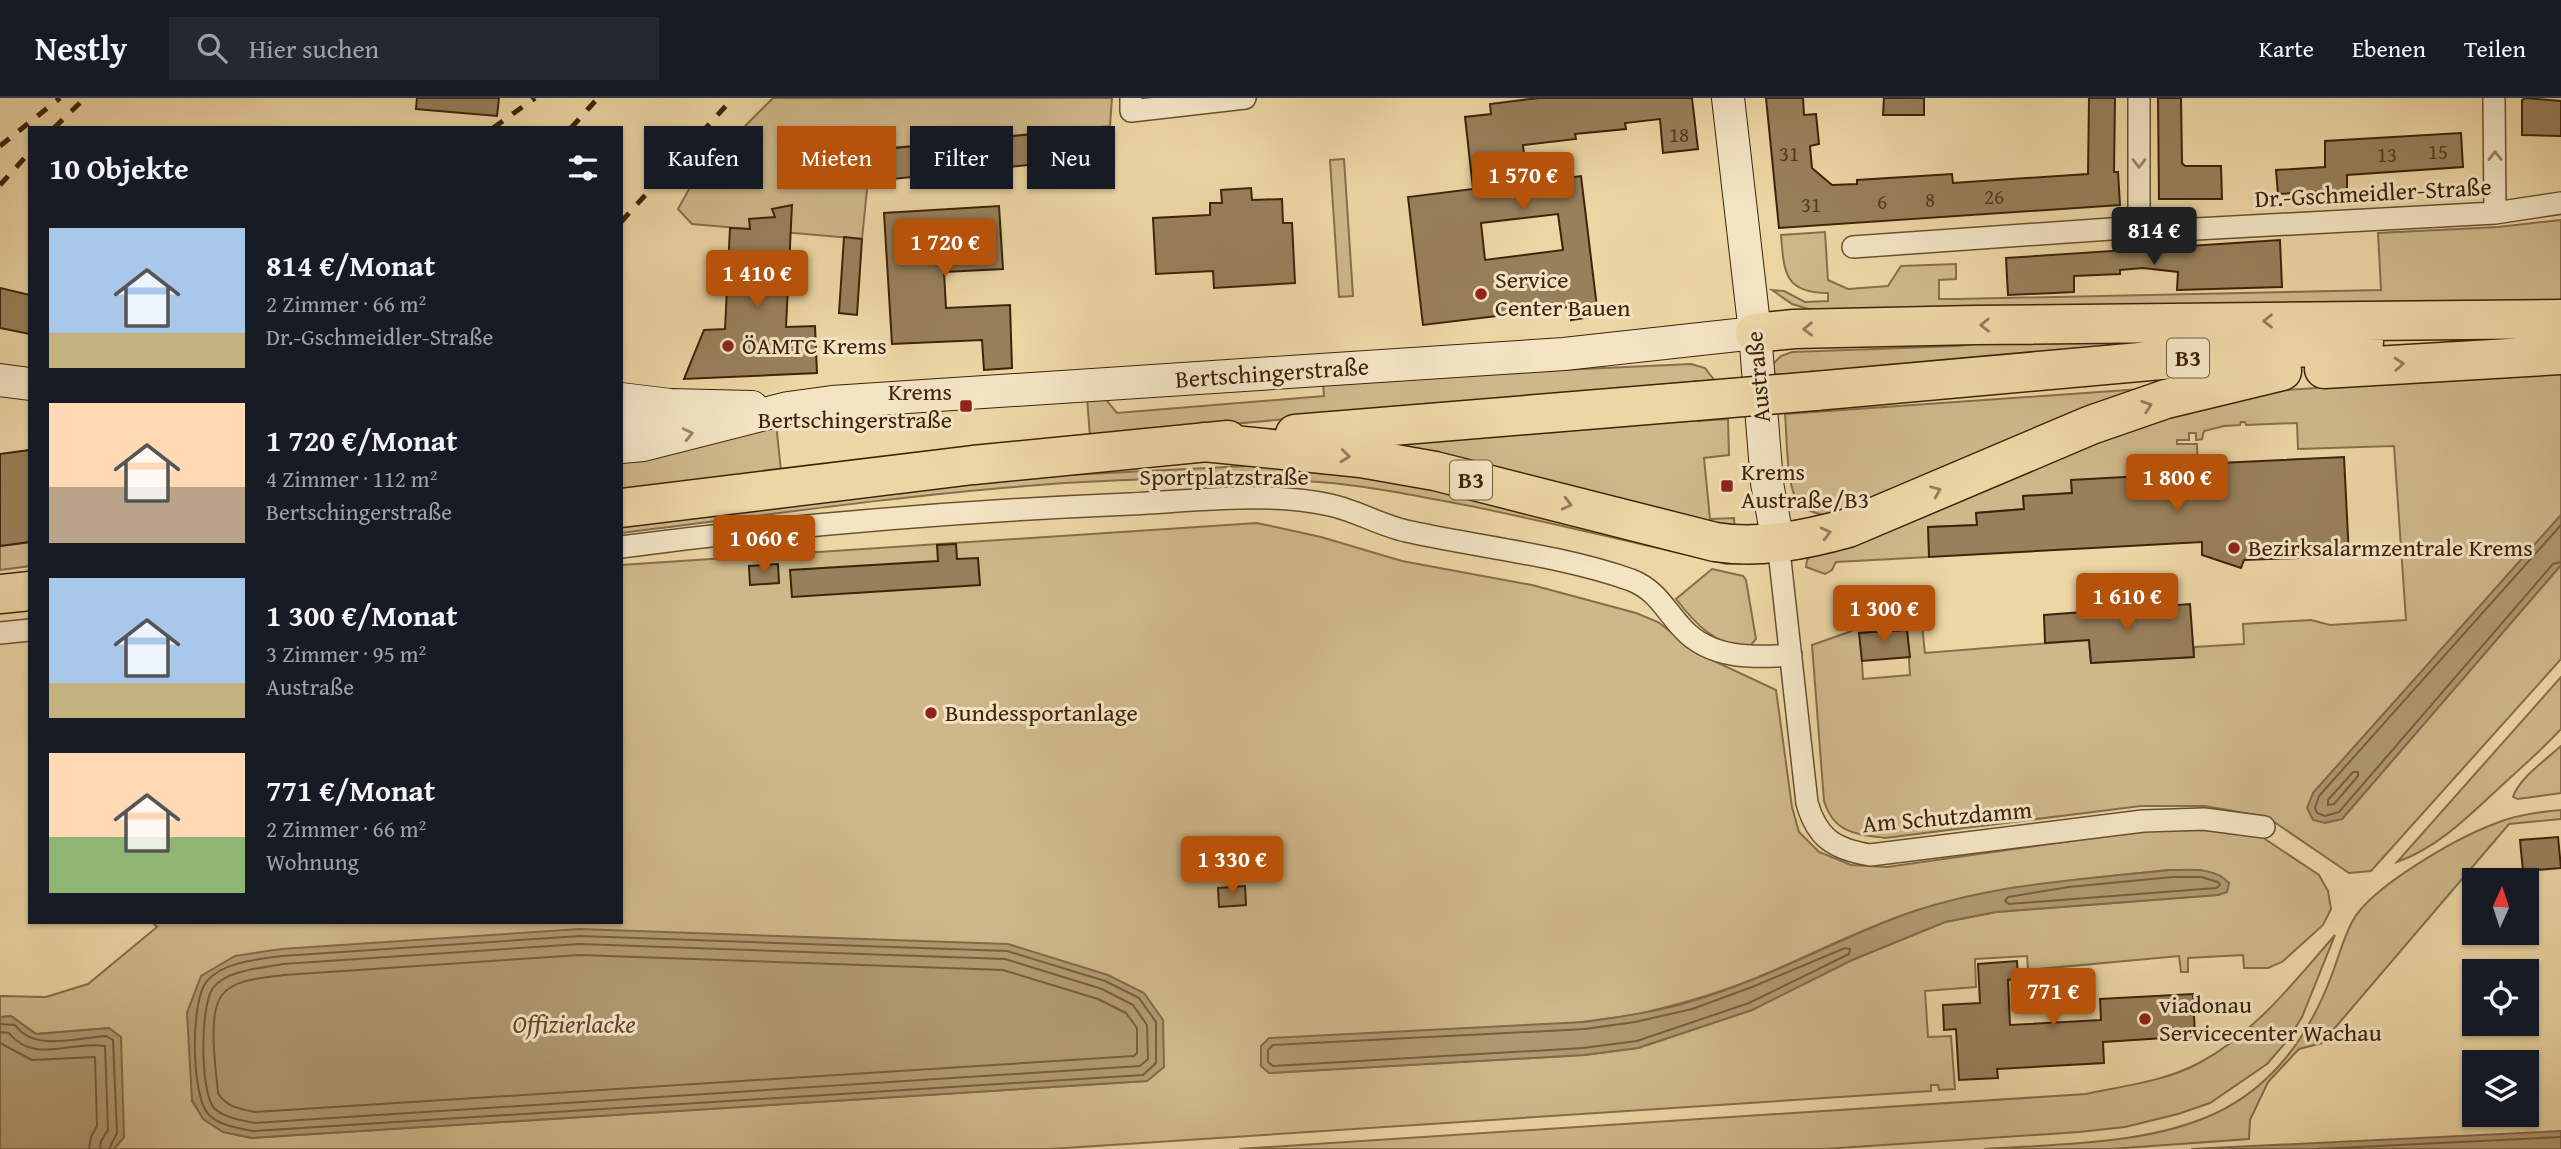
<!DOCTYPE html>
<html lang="de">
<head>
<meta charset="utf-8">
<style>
	:root { --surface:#171b24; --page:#242831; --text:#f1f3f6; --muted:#9ea1a6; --line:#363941; --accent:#b45309 }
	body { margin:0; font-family:"Gentium Book Plus",serif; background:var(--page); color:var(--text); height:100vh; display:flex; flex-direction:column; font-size:26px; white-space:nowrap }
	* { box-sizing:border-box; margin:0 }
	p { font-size:23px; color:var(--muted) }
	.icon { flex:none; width:38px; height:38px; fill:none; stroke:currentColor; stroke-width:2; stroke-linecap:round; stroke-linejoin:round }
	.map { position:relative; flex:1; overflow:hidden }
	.drawer { position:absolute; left:28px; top:28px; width:595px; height:798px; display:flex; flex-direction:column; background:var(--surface); border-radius:0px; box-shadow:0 2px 5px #0004 }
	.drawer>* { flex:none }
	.top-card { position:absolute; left:644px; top:28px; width:665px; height:63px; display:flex; gap:14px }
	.needle { width:46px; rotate:3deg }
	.fabs { position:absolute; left:2462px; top:770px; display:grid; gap:14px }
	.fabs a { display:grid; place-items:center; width:77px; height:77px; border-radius:0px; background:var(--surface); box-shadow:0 2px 5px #0004; font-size:35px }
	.price { position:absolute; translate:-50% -60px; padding:0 16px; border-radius:7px; background:var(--accent); color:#fff; font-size:23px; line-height:46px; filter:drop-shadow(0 2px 4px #0008) }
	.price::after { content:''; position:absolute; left:50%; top:42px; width:21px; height:16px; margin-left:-10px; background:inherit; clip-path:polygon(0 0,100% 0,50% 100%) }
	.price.active { background:#222; color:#fff }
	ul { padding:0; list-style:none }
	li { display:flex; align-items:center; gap:21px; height:175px; padding:0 21px }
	li span { display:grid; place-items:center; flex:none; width:196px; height:140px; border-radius:0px; color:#555 }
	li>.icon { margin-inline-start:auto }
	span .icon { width:84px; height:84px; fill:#fffc; stroke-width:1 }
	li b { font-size:30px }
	h2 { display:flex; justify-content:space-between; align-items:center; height:84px; padding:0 21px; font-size:30px }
	.tag { padding:0 24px; border-radius:0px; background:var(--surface); box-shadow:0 2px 5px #0004; font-size:24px; line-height:63px }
	.tag.active { background:var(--accent); color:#fff }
	header { display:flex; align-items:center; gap:42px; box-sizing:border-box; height:98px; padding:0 35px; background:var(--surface); border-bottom:2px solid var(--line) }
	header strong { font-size:33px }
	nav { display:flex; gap:38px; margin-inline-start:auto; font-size:24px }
	.search { width:490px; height:63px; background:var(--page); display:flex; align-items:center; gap:18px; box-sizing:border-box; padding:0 24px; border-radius:0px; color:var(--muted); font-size:26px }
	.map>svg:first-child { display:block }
</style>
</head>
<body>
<header>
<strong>Nestly</strong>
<div class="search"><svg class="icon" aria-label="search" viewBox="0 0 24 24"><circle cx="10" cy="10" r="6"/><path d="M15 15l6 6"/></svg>Hier suchen</div>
<nav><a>Karte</a><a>Ebenen</a><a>Teilen</a></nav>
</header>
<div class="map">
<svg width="2561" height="1051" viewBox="0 0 2561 1051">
	<rect width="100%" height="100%" fill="#ecd6a4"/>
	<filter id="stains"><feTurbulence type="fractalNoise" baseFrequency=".00286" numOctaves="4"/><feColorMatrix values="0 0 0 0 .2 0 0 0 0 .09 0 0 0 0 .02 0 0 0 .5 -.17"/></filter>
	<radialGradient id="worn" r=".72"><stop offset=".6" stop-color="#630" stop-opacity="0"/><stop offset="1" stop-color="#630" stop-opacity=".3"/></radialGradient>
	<path fill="#ceb88a" stroke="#866e4a" stroke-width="2" fill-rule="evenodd" d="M773,0H1112L1110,28L871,52L862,141L692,126L678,111L698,75Z
		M1344,61L1353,198L1339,199L1330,62Z
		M2561,122V205L1815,213L1792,206L1772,192L1784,193L1805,204L1828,203V195C1784,195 1784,174 1781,137L1825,134L1828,182L1848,191L1888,188L1901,168L1956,166V181L1939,182V201H1956L2381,192L2378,135L2498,129Z
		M2360,233L1775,277L1773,266L1781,258L1792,254L1958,248L2028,240Z
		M1691,266L1705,270L1714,282L1090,339L1087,299L1103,298L1117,315L1324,298L1323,283Z
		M2561,274V417L2313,695L2342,721L2561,467V561L2371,773L2349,775L2267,719L2205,708H2141L1885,740C1855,736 1834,735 1824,703L1812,547L1849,534L1879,519L1880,533L1860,535L1863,581L1910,577L1907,532L1888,533L1886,518H1921L1925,555L2089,542L2091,565L2194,559V549L2244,546L2243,526L2311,522L2330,527L2406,522L2394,348L2298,351L2297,325L2246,327L2245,324H2241L2240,327L2224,328L2204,333L2202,341L2196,342V335H2189V342H2177V346H2197L2198,375L2071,383L2072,395L2023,398L2024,411L1976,415L1977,427L1929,429V459L1836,464L1832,472L1825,476L1806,469L1807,462L1813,456L2095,337L2270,293Z
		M2142,291L1830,418C1819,416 1807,414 1799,405C1786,392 1787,336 1785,316Z
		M1698,318V323L1728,321L1729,357L1704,360L1710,421L1734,420L1735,435L1361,348Z
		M776,325L781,373L621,394V360Z
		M1285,366L1359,371L1740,463L1741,466H1726C1644,447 1562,427 1480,410C1427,400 1373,388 1319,384C1086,368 852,407 621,435V426L925,389L1067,377Z
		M1257,425L1321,439L1402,463L1532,487L1636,515L1658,524L1699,556L1776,592L1792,709L1799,734L1819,754L1851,767L1887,769L2142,733L2203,732L2262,739L2319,777L2328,793L2331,811L2323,827L2282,864L2268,870H2244L2243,857L2188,860V874H2181L2179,858L2028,872L2027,858L1975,861L1976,889L1925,893L1928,939L1951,938L1955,991L1939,992L1938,987H1931V993L1050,1051H114L124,1039L109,930L36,936L11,918L0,919V898L46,899L88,886L157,829L152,824H621V467ZM2171,772H2202L2218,797L1996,814L1945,824L1852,862L1752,912L1638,950L1584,957L1269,975L1261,967L1634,917C1674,908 1713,897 1751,882C1800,862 1848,837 1898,819C1986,789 2079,781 2171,772ZM1163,969L1147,983L252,1040C222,1034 208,1031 192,1003Z
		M30,444V468L0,472V448Z
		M1712,471L1743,478L1746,482L1756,541L1751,547C1719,553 1693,523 1676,501Z
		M2561,579V631C2541,653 2519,671 2498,691C2468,719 2437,750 2397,764Z
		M2561,648V695L2518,701L2513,699C2519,680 2547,661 2561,648Z
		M2561,712V721L2509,726L2322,945L2299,951L2268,984L2250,1022L2249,1041L2110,1051H1984C2058,1046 2146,1047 2214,1016C2273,989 2309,937 2331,879C2338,861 2343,841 2352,824C2370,789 2457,740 2494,726C2515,717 2538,714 2561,712Z
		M2335,837L2302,919L2287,943L2267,966L2210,1005L2178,1016L2125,1029L2079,1034L1824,1051H1239L2086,996C2123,988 2166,983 2199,965C2254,936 2295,883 2335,837Z"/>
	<path fill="#b09970" stroke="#826a48" stroke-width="2" d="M2561,417V467L2342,721L2325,725L2313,722L2307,710L2313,695Z
		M2171,772C2191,772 2215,769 2229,785L2227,794L2218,797L1996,814L1945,824L1852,862L1752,912L1638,950L1584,957L1269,975L1261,968V948L1269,940L1585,924C1620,919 1655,914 1689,904C1760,884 1826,847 1895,820C1982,787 2079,781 2171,772Z
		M580,831L1008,846L1108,877L1144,895L1163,922L1164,969L1147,983L252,1040L223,1034L203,1021L192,1002L187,915L201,878L235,858L281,851Z
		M11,918L36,936L109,930L121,939L124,1039L114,1051H0V919Z
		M2561,1033V1051H2191Z"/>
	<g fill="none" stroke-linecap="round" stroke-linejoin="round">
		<path stroke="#765e3e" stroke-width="2" d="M2561,427L2319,698L2315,710L2317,715L2325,718L2339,714L2553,466L2561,464
			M2353,674H2358V678L2334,706L2328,707V702Z
			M2172,779H2201L2218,784L2220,787L2216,790L2009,806L2005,803L2008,799L2069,789Z
			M580,838L1007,853L1105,883L1139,900L1156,924V965L1143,977L253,1033C238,1030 221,1028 209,1017C191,1000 190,902 207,883C223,864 259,861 282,858Z
			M580,846L1005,861L1102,891L1133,907L1147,927L1148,961L1140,968L254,1025C241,1022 224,1020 214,1010C200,994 200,908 213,890C226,872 263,870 283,866Z
			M1845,850L1850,851L1849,856L1749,905L1637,943L1583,950L1273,968L1268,964V952L1273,947L1585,931L1635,924L1692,911L1752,889Z
			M580,857L1003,872L1098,901L1126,915L1137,930V955L1134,958L255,1014C240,1011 226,1009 218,995C216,971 207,916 222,897C235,880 266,880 284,877Z
			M0,926L15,927C34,954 77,940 106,938L113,942L117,1035L109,1051
			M0,934L9,935C34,967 73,942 105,948L108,1032L101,1043L100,1051
			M0,945L32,962L95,959L97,1028L91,1039L89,1051
			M2318,1051L2561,1039"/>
	</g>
	<path fill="#98805b" stroke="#3d230b" stroke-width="2" fill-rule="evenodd" d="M417,0H499L497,18L416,11Z
		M1539,0H1692L1698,51L1663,55L1660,21L1625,25L1626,31L1575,36L1576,41L1523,47L1527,85L1581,78L1598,218L1571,222L1570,209L1423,227L1408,99L1473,91L1465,19L1491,16L1490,6ZM1558,116L1563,152L1485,162L1481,125Z
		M1766,0H1803L1804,17L1816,16L1819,46L1810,48L1812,70L1832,87L1857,86V82L1952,76L1953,85L2088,76L2089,0H2115L2114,74H2118L2120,107L1779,130Z
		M1884,0H1924V17H1883Z
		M2158,0H2181L2182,65L2185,68H2221L2222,101H2159Z
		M2525,0L2561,3V38L2522,37V2Z
		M1093,30L1096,60L844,86L857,71L847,63L859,48L866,53Z
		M2461,35L2463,69L2347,77V92L2278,96L2276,72L2325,69V43Z
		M1251,90L1252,102L1282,101L1283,125H1292L1295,185L1214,190L1213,173L1156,176L1153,120L1210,117V105H1222L1221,92Z
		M792,107L786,229L815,228L817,275L684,281L704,232L725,231L730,130L750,131L749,121L775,119L772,111Z
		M999,108L1003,171L944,174L946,210L1010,207L1012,270L984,272L982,242L892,246L884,115Z
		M844,139L862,141L857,217L839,215Z
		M2280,142L2282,189L2177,192L2178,174L2143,170L2120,172V176L2074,178V194L2008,197L2006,160Z
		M0,190L30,197V236L0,230Z
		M30,352V444L0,448V356Z
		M2344,359L2349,458L2244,462L2241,470L2202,457V444L1929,459L1928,429L1977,427L1976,415L2024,411L2023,398L2072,395L2071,382L2198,375V366Z
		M956,446L957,461L978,460L980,487L792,499L790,472L938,463L937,447Z
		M778,466L779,485L750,487L749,468Z
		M2190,506L2194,559L2091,565L2089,542L2045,545L2044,517Z
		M1907,532L1910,559L1862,563L1859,535Z
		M2558,739L2561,770L2523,773L2520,742Z
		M1245,788L1246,807L1219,809L1218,790Z
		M2017,863L2018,881L2008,882L2010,927L2101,922L2100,901L2193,896L2195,938L2103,944L2104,965L1997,971L1998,980L1959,982L1956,931L1944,932L1943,907L1980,905L1978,866Z"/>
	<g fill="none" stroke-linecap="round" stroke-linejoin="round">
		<g stroke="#695031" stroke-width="24">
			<path id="street" d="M1131,0V13L1245,0
				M2494,0L2495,115
				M2139,129V0
				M1853,149L2139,129L2159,133L2495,115L2561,105
				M1778,444L1807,705C1817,740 1834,751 1870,757L2143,723L2204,721L2264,729
				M621,449C790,427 960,413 1130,406C1193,403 1269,393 1330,407C1358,413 1383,429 1411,434C1484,450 1560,457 1631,482C1657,492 1665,512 1683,531C1711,561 1753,560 1791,557
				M0,535L30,532"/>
		</g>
		<g stroke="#3d230b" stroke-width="34">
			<path id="secondary" d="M1728,0L1755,235L1767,385L1778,444
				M0,282L30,286
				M621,301L670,307L752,309
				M621,327L673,314
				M621,349L643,347L788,310L832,304L1564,256L1755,235"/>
		</g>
		<g stroke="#3d230b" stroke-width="41">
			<path id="highway" d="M1755,235L1794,231L1975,227L2561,221
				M2324,271L2561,257
				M1815,293L2364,244
				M1295,336L1696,303
				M1204,344L1361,360L1435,373L1715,444C1759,451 1805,442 1848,430L2091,327L2166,301L2282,273
				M621,410L973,367L1228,342
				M0,496L30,493"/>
		</g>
		<use href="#street" stroke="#f3e4c4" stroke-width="21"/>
		<use href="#secondary" stroke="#f3e4c4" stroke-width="32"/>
		<use href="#highway" stroke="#ecd6a4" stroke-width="38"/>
		<path stroke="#3d230b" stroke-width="5" stroke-dasharray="12 12" stroke-linecap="butt" d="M54,30L85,0
			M493,30L535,0
			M571,30L598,0
			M0,48L60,0
			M0,87L30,54
			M621,124L733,0"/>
		<g stroke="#3d230b" stroke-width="41" stroke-linecap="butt">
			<path id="highway-bridge" d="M1696,303L1815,293"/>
		</g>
		<use href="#highway-bridge" stroke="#ecd6a4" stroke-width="38"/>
	</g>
	<defs><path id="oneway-chevron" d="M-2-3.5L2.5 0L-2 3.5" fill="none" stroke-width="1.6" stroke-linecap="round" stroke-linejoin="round" transform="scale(1.75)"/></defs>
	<g stroke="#988468">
		<use href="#oneway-chevron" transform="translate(2495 58) rotate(-91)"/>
		<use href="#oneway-chevron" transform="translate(2139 65) rotate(90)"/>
		<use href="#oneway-chevron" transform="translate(688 336) rotate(-13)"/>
	</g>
	<g stroke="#947c58">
		<use href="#oneway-chevron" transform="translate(2268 223) rotate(179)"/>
		<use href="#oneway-chevron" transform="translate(1985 227) rotate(179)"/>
		<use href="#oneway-chevron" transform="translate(1808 231) rotate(179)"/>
		<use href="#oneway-chevron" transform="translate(2399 266) rotate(-3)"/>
		<use href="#oneway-chevron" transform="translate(2147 308) rotate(-19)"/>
		<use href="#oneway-chevron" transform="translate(1345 358) rotate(6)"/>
		<use href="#oneway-chevron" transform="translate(1936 393) rotate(-23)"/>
		<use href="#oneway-chevron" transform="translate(1567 406) rotate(14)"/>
		<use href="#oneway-chevron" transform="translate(1826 435) rotate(-14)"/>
	</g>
	<g fill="#8f2418" stroke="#f3e4c4" stroke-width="2.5">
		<circle cx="1481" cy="196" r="7"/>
		<circle cx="728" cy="248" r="7"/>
		<rect x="959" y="301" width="14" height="14" rx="3.5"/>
		<rect x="1720" y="381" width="14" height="14" rx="3.5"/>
		<circle cx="2234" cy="450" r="7"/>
		<circle cx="931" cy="615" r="7"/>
		<circle cx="2145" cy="921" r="7"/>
	</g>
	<g text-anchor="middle" stroke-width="6" stroke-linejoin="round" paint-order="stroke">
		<g font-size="21" fill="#543a1f">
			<text x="1679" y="44">18</text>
			<text x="2438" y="61">15</text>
			<text x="1789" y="63">31</text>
			<text x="2387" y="64">13</text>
			<text x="1994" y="106">26</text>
			<text x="1930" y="109">8</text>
			<text x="1882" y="111">6</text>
			<text x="1811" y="114">31</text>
		</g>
		<g fill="#f3e4c4" stroke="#745d42" stroke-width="2">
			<rect x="2167" y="240.5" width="42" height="39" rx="5"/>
			<rect x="1450" y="362.5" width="42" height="39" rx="5"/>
		</g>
		<g font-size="23" font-weight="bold" fill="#3d230b">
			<text x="2188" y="268">B3</text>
			<text x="1471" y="390">B3</text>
		</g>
		<g font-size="24" fill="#3d230b" stroke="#f3e4c4">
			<text transform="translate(2373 95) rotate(-3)" y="8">Dr.-Gschmeidler-Straße</text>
			<text transform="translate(1272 275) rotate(-4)" y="8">Bertschingerstraße</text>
			<text transform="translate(1758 279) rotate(-95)" y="8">Austraße</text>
			<text x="1224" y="387">Sportplatzstraße</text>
			<text transform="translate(1947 719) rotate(-5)" y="8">Am Schutzdamm</text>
		</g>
		<g font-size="24" fill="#3d230b" stroke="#f3e4c4" text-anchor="start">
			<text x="1495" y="190">Service<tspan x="1495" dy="28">Center Bauen</tspan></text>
			<text x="742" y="256">ÖAMTC Krems</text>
			<text x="952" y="302" text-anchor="end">Krems<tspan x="952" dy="28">Bertschingerstraße</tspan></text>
			<text x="1741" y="382">Krems<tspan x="1741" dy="28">Austraße/B3</tspan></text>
			<text x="2248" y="458">Bezirksalarmzentrale Krems</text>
			<text x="945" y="623">Bundessportanlage</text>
			<text x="2159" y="915">viadonau<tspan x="2159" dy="28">Servicecenter Wachau</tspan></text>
		</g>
		<g font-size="26" font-style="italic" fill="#604629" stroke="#f3e4c4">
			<text x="574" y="935">Offizierlacke</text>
		</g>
	</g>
	<rect width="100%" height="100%" filter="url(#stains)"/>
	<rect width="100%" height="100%" fill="url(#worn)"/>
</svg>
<div class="fabs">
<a><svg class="needle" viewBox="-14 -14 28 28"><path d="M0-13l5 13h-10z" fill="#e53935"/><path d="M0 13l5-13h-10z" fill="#9ea1a6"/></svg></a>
<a><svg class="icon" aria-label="locate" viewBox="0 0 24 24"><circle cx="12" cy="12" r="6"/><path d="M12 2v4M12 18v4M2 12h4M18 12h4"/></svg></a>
<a><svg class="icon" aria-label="layers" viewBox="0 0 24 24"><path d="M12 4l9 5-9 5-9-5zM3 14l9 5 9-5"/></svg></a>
</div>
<b class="price" style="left:1523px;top:114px">1 570 €</b>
<b class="price active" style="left:2154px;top:169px">814 €</b>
<b class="price" style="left:945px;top:181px">1 720 €</b>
<b class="price" style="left:757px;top:212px">1 410 €</b>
<b class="price" style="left:2177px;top:416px">1 800 €</b>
<b class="price" style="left:764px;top:477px">1 060 €</b>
<b class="price" style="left:2127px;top:535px">1 610 €</b>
<b class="price" style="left:1884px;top:547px">1 300 €</b>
<b class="price" style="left:1232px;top:798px">1 330 €</b>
<b class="price" style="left:2053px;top:930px">771 €</b>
<div class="top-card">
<a class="tag">Kaufen</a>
<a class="tag active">Mieten</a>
<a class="tag">Filter</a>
<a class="tag">Neu</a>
</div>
<section class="drawer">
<h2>10 Objekte<svg class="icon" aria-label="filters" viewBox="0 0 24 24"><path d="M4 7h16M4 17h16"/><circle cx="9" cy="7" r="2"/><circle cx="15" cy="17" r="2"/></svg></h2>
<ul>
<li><span style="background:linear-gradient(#a9c7e8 75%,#c2b280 0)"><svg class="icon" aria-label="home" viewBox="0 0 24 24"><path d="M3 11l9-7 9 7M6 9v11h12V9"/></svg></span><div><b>814 €/Monat</b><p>2 Zimmer · 66 m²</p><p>Dr.-Gschmeidler-Straße</p></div></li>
<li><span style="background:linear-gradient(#ffd9b3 60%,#b9a48a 0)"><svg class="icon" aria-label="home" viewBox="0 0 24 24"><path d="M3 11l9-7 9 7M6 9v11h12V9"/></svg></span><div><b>1 720 €/Monat</b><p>4 Zimmer · 112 m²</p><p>Bertschingerstraße</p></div></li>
<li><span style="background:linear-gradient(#a9c7e8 75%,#c2b280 0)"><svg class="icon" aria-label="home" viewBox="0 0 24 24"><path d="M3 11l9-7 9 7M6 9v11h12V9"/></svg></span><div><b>1 300 €/Monat</b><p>3 Zimmer · 95 m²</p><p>Austraße</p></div></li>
<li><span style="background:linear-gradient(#ffd9b3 60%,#8fb573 0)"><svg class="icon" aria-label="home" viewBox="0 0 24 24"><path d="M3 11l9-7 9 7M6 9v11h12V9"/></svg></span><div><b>771 €/Monat</b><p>2 Zimmer · 66 m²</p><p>Wohnung</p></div></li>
</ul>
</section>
</div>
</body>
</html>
